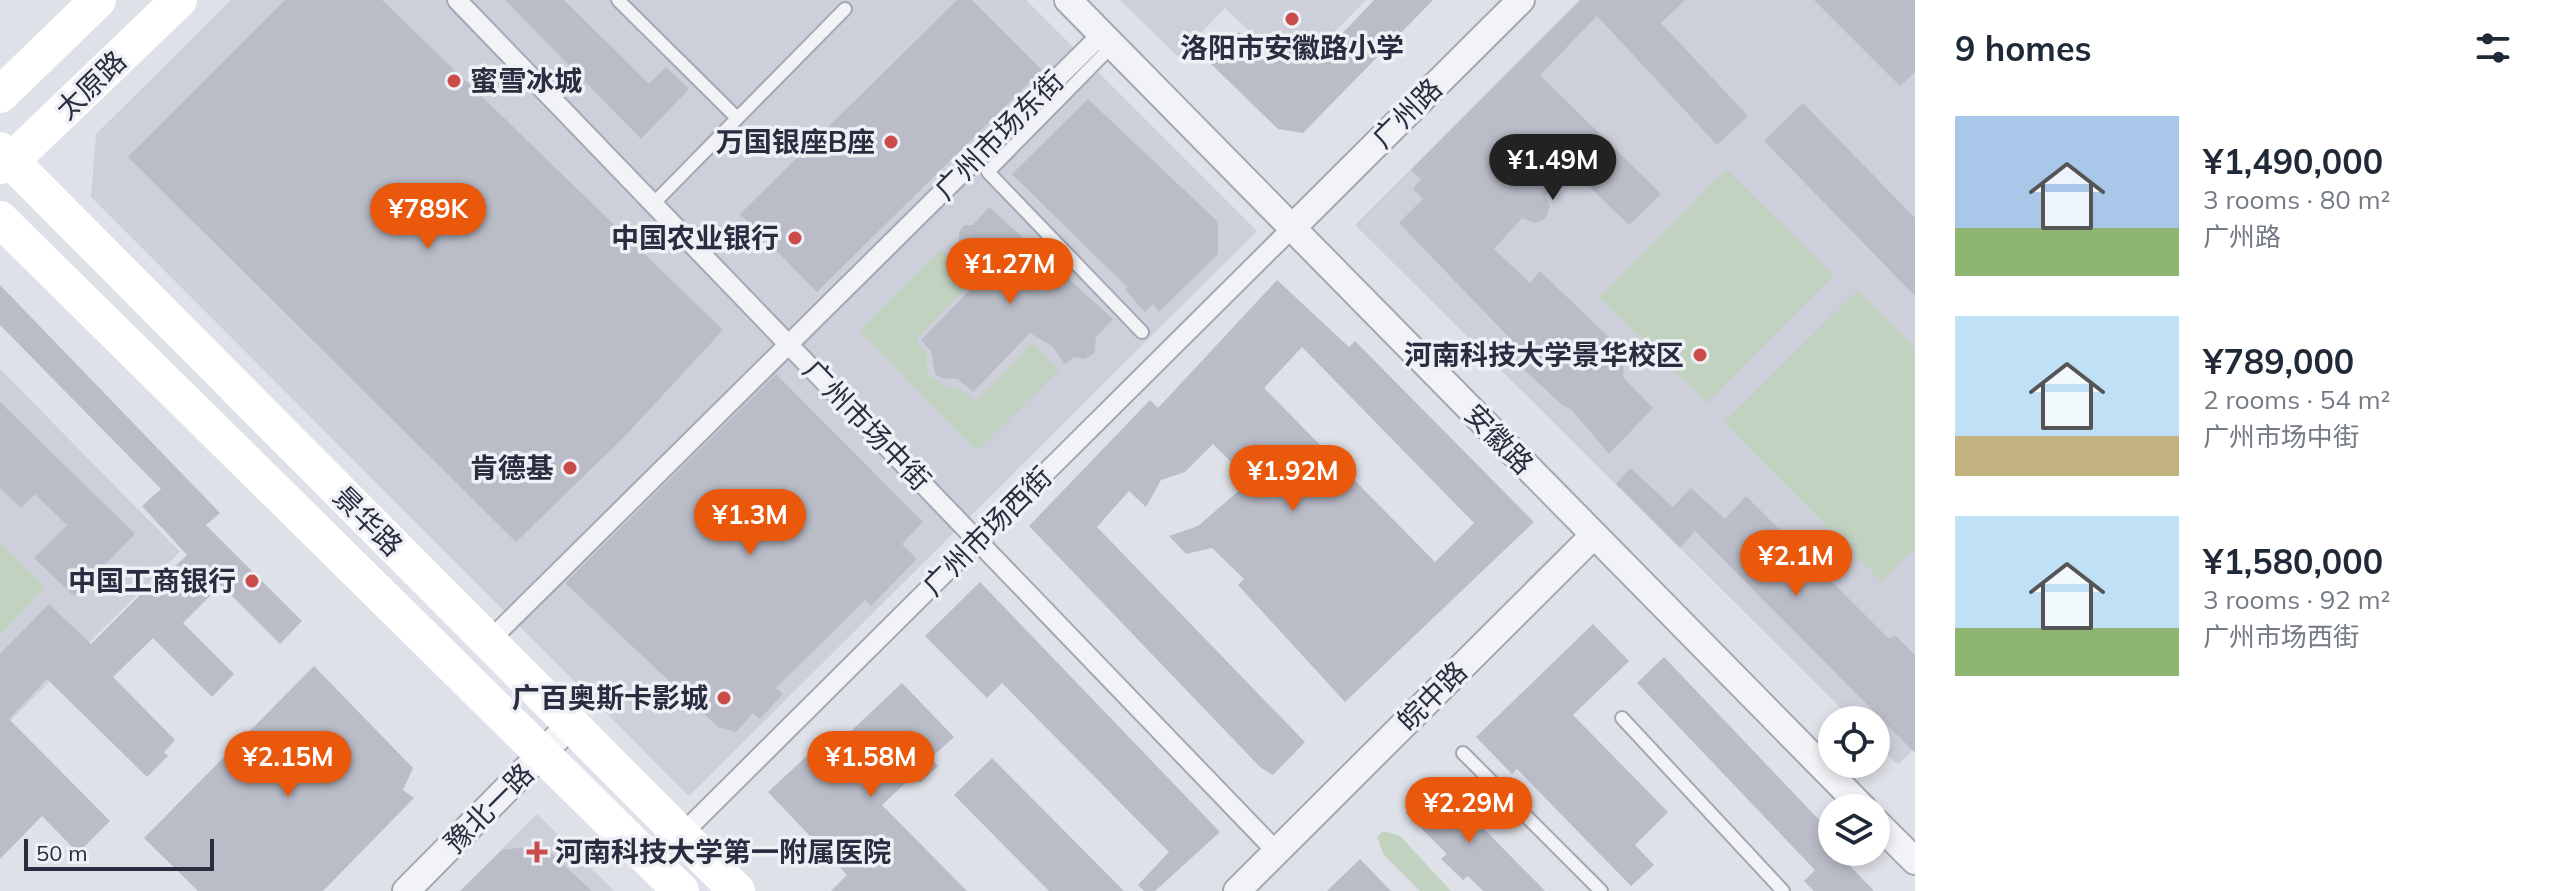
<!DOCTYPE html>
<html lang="en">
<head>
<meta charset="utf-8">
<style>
	:root { --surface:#fff; --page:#f2f2f3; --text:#1f2937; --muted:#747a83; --accent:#ea580c }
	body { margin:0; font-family:Mulish,"Noto Sans SC",sans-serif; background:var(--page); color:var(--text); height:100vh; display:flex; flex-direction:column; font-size:30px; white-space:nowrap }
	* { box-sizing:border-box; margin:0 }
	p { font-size:26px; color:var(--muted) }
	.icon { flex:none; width:44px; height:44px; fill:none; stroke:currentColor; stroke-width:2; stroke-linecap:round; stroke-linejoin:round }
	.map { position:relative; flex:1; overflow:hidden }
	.drawer { display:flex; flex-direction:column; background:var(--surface); width:640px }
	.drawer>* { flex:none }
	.controls { position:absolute; left:1818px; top:706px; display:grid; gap:16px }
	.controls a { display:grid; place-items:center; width:72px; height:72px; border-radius:50%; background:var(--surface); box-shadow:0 4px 12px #0003; font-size:40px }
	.scale { position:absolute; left:24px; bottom:20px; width:190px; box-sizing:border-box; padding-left:8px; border:4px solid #292d3f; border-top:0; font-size:22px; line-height:28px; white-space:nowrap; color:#292d3f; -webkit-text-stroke:6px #eff0f6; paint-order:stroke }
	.price { position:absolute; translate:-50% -68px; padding:0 18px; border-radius:28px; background:var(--accent); color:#fff; font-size:26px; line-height:52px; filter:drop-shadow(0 2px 4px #0008) }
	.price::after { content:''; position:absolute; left:50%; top:48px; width:24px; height:18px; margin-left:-12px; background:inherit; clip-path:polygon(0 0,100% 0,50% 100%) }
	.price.on { background:#222; color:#fff }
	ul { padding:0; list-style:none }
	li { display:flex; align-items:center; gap:24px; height:200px; padding:0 40px }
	li span { display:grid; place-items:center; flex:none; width:224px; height:160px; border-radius:0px; color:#555 }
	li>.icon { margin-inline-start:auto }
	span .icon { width:96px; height:96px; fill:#fffc; stroke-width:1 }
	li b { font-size:34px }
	h2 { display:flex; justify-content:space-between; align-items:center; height:96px; padding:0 40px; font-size:34px }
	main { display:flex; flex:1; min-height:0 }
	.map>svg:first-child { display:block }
</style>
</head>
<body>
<main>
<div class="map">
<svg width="1915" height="891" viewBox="0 0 1915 891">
	<rect width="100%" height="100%" fill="#dfe1e8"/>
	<path fill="#cdd0da" d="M231,0H1026L1257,231L689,796L91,197L96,134Z
		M1120,0H1366L1320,47L1298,30L1273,53L1225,8L1178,57Z
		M1580,0H1915V748L1898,765L1876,742V720H1853L1355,225Z
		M0,369L180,552L0,731Z
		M537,814L614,891H460Z"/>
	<path fill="#c2d2c1" d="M1726,169L1834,275L1707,403L1599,297Z
		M941,249L973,280L916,340L927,354V374L948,388L958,387L976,401L1032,343L1059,370L977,451L859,331Z
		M1858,290L1915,347V554L1911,551L1882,582L1724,422Z
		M0,543L45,587L0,635Z
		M1383,831L1400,836L1451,891H1420L1383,854L1377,837Z"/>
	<path fill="#babcc8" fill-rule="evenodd" d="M285,0H382L723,330L626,435L516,542L128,157Z
		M505,0H564L649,84L666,67L689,89L641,139Z
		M957,0H972L1042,70L817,292L740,214Z
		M1374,0H1433L1303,133L1278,129L1210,63L1239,32L1273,64L1294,40L1317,60Z
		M1580,0H1685L1661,23L1748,116L1717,145L1597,16L1540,75L1661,194L1629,225L1571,169L1545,195L1550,207L1545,219L1535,223L1522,218L1494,249L1530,283L1540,271L1618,346L1624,363L1623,377L1653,408L1609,454L1571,409L1562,405L1517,363L1525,354L1399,223L1423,199L1413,189L1421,179L1411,170Z
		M1814,0H1915V72L1900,86Z
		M1088,99L1218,222V254L1159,312L1153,304L1145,312L1125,290L1127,287L1012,174Z
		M1803,103L1915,218V296L1764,141Z
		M989,207L1113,319L1096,337L1094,354L1084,359L1074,357L1065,364L1052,346L1030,333L973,392L958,379L942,378L935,374L931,351L921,340L980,280L950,249L959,241V232L965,225H973Z
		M1277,280L1349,347L1355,341L1534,522L1345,702L1238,585L1244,579L1212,548L1186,554L1169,536L1198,526L1250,481L1213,444L1185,472L1161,480L1146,507L1129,491L1097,527L1305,742L1273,775L1260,767L1029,526L1150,400L1158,408ZM1302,347L1474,523L1435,562L1264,388Z
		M0,285L220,513L206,525L302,621L280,644L221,585L183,623L234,674L212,697L153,638L113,677L175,740L164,752L168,756L147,777L47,679L9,719L110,821L78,853L42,816L0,859V654L49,604L91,644L152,583L155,586L187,555L142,506L161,489L0,325Z
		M776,374L923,522L902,544L917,559L871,606L865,600L776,688L783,694L760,719L753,713L736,732L718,727L565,583Z
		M0,402L135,534L74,596L34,558L67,525L35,494L21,508L0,488Z
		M1630,468L1673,507L1691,488L1725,519L1746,496L1888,638L1896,636L1915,655V753L1695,531L1680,548L1616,484Z
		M980,582L1220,832L1155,891H1144L1138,885L1169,852L1002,683L987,698L925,636Z
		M1593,624L1629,661L1573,715L1668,812L1635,845L1654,865L1631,886L1517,769L1512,774L1476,737Z
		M1664,657L1825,826L1819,833L1832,847V852H1837L1874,891H1814L1804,881L1815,870L1637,683Z
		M314,666L413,768L403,790L414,798L323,891H198L144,838Z
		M902,683L954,737L931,758L938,766L920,783L913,776L882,805L967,891H831L847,875L768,792L808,755L816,764Z
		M992,758L1124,891H1049L954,795Z
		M1438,782L1545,891H1483L1468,876L1463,880L1441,859L1447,854L1406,813Z
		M542,845L592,891H460L502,850Z
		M1360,859L1391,891H1327Z"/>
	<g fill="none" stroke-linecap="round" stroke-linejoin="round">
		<g stroke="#a5a7b2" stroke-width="16">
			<path id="service" d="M618,0L737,118
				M1113,45L988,172L1142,332
				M653,204L845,9
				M1622,718L1783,891
				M1463,753L1601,891"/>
		</g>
		<g stroke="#a5a7b2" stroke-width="22">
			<path id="pedestrian" d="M457,0L1276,851
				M487,643L1102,34
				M681,835L1293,227"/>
		</g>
		<g stroke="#a5a7b2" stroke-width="30">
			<path id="minor" d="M1068,0L1863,808
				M1293,227L1521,0
				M1876,822L1915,861
				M406,891L571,724
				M1237,891L1593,536"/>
		</g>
		<use href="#service" stroke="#f2f3f6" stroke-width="12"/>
		<use href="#pedestrian" stroke="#f2f3f6" stroke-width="18"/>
		<use href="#minor" stroke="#f2f3f6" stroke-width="26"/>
		<path stroke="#fff" stroke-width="36" d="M0,95L98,0
			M0,150L737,891
			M0,166L11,161L179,0
			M0,219L681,891"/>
	</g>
	<g fill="#c94c48" stroke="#eff0f6" stroke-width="3">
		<circle cx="1292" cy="19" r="8"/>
		<circle cx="454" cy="81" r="8"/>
		<circle cx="891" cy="142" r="8"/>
		<circle cx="795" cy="238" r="8"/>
		<circle cx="1700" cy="355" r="8"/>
		<circle cx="570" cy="468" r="8"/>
		<circle cx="252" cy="581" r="8"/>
		<circle cx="724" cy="698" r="8"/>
		<path d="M533 840h8v8h8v8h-8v8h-8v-8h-8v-8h8z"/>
	</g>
	<g text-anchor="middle" stroke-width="7" stroke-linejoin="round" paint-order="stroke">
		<g font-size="28" font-weight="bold" fill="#292d3f" stroke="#eff0f6" text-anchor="end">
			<text x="1292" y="58" text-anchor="middle">洛阳市安徽路小学</text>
			<text x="470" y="91" text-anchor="start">蜜雪冰城</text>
			<text x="875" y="152">万国银座B座</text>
			<text x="779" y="248">中国农业银行</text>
			<text x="1684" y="365">河南科技大学景华校区</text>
			<text x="554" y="478">肯德基</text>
			<text x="236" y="591">中国工商银行</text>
			<text x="708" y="708">广百奥斯卡影城</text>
			<text x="555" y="862" text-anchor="start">河南科技大学第一附属医院</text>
		</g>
		<g font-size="28" fill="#292d3f" stroke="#eff0f6">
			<text transform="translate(91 85) rotate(-44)" y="10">太原路</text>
			<text transform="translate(1407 113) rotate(-45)" y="10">广州路</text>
			<text transform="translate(999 135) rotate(-45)" y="10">广州市场东街</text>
			<text transform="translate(867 425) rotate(46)" y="10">广州市场中街</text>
			<text transform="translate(1499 439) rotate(46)" y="10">安徽路</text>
			<text transform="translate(368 521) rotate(45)" y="10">景华路</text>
			<text transform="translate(987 531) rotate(-45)" y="10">广州市场西街</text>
			<text transform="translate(1432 696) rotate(-45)" y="10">皖中路</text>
			<text transform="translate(489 808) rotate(-45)" y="10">豫北一路</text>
		</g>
	</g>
</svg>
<div class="controls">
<a><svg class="icon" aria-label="locate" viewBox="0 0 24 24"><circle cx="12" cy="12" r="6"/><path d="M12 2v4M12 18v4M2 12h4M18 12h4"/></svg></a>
<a><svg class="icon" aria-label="layers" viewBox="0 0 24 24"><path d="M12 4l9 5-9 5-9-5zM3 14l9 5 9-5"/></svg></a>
</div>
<div class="scale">50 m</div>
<b class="price on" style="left:1553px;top:202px">¥1.49M</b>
<b class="price" style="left:428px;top:251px">¥789K</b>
<b class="price" style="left:1010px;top:306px">¥1.27M</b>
<b class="price" style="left:1293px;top:513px">¥1.92M</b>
<b class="price" style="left:750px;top:557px">¥1.3M</b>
<b class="price" style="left:1796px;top:598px">¥2.1M</b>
<b class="price" style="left:288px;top:799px">¥2.15M</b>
<b class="price" style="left:871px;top:799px">¥1.58M</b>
<b class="price" style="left:1469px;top:845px">¥2.29M</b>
</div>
<section class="drawer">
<h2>9 homes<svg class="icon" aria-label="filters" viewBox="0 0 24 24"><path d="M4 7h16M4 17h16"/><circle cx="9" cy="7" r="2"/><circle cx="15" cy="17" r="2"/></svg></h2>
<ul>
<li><span style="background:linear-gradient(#a9c7e8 70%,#8fb573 0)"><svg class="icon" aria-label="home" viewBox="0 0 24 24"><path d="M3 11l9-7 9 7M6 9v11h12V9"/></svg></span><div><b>¥1,490,000</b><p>3 rooms · 80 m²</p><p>广州路</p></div></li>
<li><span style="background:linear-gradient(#bfe0f5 75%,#c2b280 0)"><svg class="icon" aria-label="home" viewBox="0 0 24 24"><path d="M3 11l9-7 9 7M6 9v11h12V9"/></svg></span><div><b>¥789,000</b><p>2 rooms · 54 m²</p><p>广州市场中街</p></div></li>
<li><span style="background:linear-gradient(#bfe0f5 70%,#8fb573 0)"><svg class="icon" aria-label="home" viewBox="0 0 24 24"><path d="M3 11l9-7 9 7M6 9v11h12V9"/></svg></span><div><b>¥1,580,000</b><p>3 rooms · 92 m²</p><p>广州市场西街</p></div></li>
</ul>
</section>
</main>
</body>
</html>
